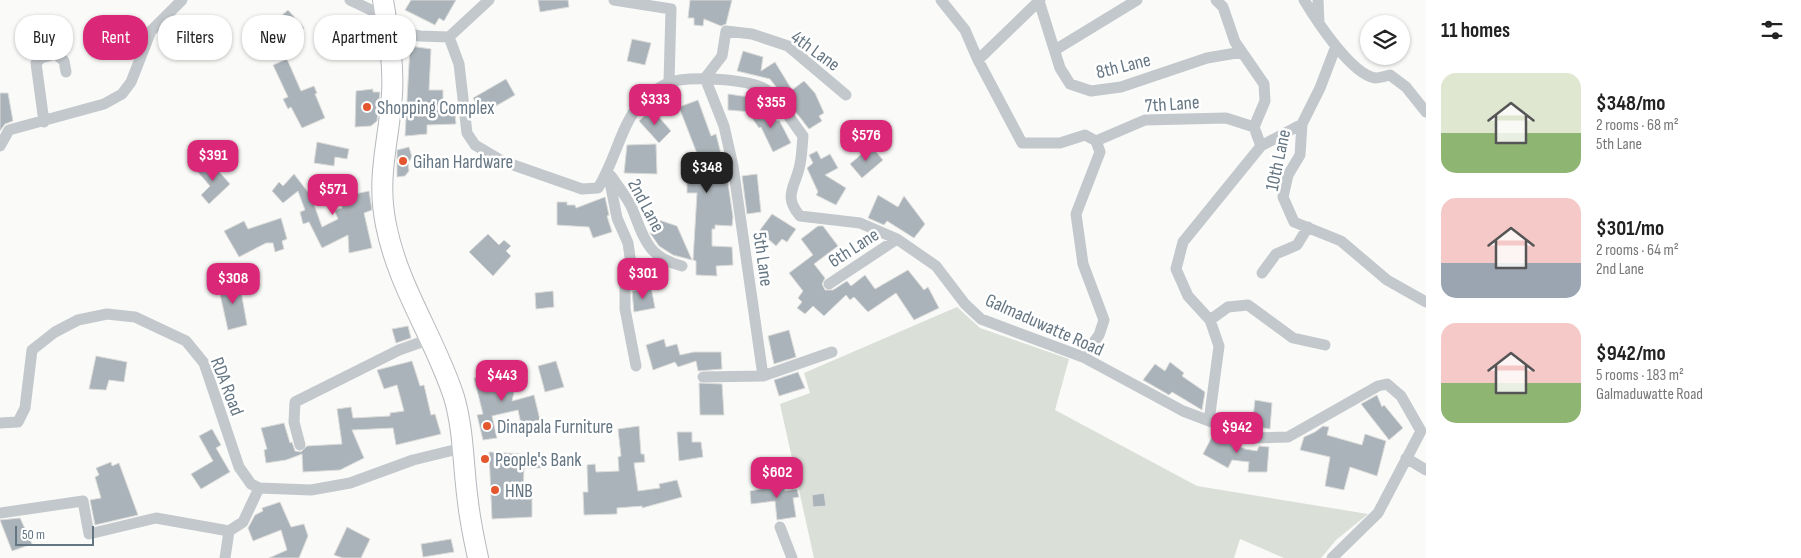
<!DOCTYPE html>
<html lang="en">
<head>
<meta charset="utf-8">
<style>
	:root { --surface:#fff; --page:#f2f2f2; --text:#222; --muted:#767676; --accent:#db2777 }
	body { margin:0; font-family:"Sofia Sans Condensed",sans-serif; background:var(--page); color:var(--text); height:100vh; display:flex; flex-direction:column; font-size:19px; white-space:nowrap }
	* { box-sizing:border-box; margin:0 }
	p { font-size:16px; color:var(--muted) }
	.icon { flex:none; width:28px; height:28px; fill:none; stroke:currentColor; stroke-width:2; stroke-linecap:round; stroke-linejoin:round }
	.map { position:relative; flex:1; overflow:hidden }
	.panel { display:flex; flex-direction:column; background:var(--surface); width:375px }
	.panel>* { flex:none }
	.top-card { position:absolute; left:15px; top:15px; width:475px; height:45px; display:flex; gap:10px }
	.tools { position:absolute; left:1360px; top:15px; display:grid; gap:10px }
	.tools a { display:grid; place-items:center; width:50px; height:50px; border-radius:50%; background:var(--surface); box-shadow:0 1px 4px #0004; font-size:25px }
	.scale { position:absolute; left:15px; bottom:12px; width:79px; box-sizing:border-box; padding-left:5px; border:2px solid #657683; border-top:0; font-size:14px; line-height:18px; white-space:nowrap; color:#657683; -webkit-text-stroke:4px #fff; paint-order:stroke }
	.price { position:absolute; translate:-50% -42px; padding:0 11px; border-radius:10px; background:var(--accent); color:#fff; font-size:16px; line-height:32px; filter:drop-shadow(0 1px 2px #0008) }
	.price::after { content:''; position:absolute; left:50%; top:30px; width:15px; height:11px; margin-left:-8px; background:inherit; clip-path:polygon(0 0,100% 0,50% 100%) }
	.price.selected { background:#222; color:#fff }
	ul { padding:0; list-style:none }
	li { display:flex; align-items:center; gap:15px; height:125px; padding:0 15px }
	li span { display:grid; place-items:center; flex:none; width:140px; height:100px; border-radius:15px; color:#555 }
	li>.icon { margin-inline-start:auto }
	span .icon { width:60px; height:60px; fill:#fffc; stroke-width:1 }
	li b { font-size:21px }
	h2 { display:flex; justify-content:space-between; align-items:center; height:60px; padding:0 15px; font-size:21px }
	.chip { padding:0 18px; border-radius:20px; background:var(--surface); box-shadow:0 1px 4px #0004; font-size:18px; line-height:45px }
	.chip.selected { background:var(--accent); color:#fff }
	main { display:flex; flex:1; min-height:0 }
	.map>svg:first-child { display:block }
</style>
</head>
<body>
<main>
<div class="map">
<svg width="1426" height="558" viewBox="0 0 1426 558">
	<rect width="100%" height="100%" fill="#fafaf8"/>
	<path fill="#dadfd7" d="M957,307L980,328L1069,359L1055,410L1197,486L1368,514L1336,540L1321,558H1284L1240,539L1234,558H814L780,404L810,393L804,373Z"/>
	<path fill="#aab3b9" stroke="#dcdcda" d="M411,0H456L444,21L439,18L435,25L405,10Z
		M538,0H568L569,7L540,12Z
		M690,0H732L726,24L721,26L704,19L703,26L694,25V18H688Z
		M288,10L304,28L278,49L253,40Z
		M632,39L651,43L645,65L627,61Z
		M410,46L431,49L429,90H443V106H454L456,124L427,125V134L405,136Z
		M743,51L763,57L761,71L775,62L792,90L804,81L815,93L824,113L819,116L822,121L809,129L770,79L737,71Z
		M287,59L301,91L314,86L317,93L315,94L325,118L302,128L291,107L288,109L283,99L288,97L273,65Z
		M506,79L515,95L482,114L473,98Z
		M373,89V92H380L377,121L371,126L355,127L356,91Z
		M0,93H8L13,121L5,124L0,131Z
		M728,94L749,97L751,112L728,110Z
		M698,100L711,136L716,134L721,154L713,156L714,170H726L733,217L732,226L715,225V229H712V246L732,247L733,265L716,266L717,276L696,275V261L693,260L697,193H687V163L701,164L679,107Z
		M761,107L764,111L771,113L777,121L779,120L791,143L773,152L761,127L759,128L750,115Z
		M652,109L671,131L659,143L639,121Z
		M317,142L349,149L347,159L335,157L334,166L314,163Z
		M656,144L657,174L624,173L627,145Z
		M871,146L883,160L862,178L850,164Z
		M409,147L412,157L408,163L409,171L405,176L397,177V150Z
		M817,151L821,159L830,154L838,168L825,175L846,188L836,205L816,195L818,192L807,168L813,163L809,155Z
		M209,160L230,184L209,204L201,195L210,186L197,171Z
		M294,174L311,196L322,227L338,219L334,210L342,208L341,197L369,191L372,210L364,213L372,248L349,253L348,235L322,248L309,222L303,224L300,212L305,210L298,191L283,203L272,191L279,182L283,186Z
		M757,174L761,212L747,214L742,176Z
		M878,195L898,207L904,196L925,224L914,238L887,221L884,225L868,218Z
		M605,197L609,215L607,216L612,232L593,238L589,227L557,225V202H567V205H575L576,208Z
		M772,214L796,229L787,242L782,239L776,246L766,237L761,243L754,238Z
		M281,218L287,239L282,241L284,249L275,252L273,243H266L239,257L224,231L244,221L248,229Z
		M656,219L677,226L692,260L673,255L659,246L650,233Z
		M818,226H823L838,246L814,264L825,278L822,284L825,290H833L847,281L851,286L865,275L875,289L908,270L924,290L928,287L939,308L914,320L896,293L868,312L854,297L850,300L846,295L824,316L813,306L805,314L797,308L802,302L798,298L803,291L789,273L813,255L801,239Z
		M488,234L499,245L504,240L511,246L506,251L511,256L493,276L469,252Z
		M239,280L247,325L228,330L218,285Z
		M651,287L655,308L634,312L632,291Z
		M553,291L554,307L536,309L535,293Z
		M408,326L411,338L396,343L392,329Z
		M789,330L796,357L774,364L768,336Z
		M664,339L666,347L677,344L680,355L694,352H721L722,369L698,371L696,361L678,367L675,362L653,370L646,345Z
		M96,356L127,362L124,382L109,380L106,390L89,389Z
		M412,361L420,386L424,385L431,415L435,414L441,434L396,445L393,428L352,430L364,458L340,470L303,472L302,454L286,460L266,463L264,450L267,449L261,428L284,423L290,443L292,442L295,451L301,452L307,446L342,444L337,409L351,407L353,418L390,416V413L404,411L397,385L384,389L377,370Z
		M556,361L564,387L545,392L538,366Z
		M1170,362L1184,373L1182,376L1205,392L1202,410L1172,392L1169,395L1143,380L1155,364L1165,371Z
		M509,370L515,388L512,401L534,395L540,420L521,424L518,410L492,416L497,438L483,440L477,415L483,414L474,378Z
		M798,372L805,388L779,396L774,380Z
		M699,383L722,384L724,415H700Z
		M1377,395L1382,407L1384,405L1403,428L1389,440L1361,404Z
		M1255,400L1272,403L1270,429L1252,426Z
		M639,426L641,454H644L645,462L634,463L638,491L660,488L659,484L677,480L682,497L642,508V506L617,508V514L584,515L583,492H588L587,465L595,464L596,472L619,471L618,457L621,456L618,429Z
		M1323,426L1329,427L1327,435L1362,445L1365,434L1386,441L1377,476L1350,467L1344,490L1325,486L1330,457L1300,450L1304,437L1315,432Z
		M212,429L221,445L216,448L230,472L201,489L191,474L213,461L199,436Z
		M677,432H692V442H701L703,457L679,461Z
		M1214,433L1245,449L1257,451L1259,446L1269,447L1267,472H1248L1249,462L1232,460L1228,468L1203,454Z
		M489,452L541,455V468H524L523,498H532V517L492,519Z
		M111,462L112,466L119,463L138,515L95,525L90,500L101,498L95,477L99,475L96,468Z
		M784,481L785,491L797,489L799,497L793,498L796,517L777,520L775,501L751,504L750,491L766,488V483Z
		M824,493L826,506L813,507L812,495Z
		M280,502L291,527L304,524L308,536L299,558H269L287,550L281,530L253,541L248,528L255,515L263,511L262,508Z
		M20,518L32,544L12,551L0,520Z
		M347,527L370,539L361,558H343L334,555Z
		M451,539L454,552L423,557L421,544Z"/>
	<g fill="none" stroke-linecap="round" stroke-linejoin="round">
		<g stroke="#b4b9bd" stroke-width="22">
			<path id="trunk" d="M383,0C388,31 394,63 392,94C389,142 376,176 386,225C398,287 435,338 454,397C464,431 463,467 468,502C470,521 474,539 478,558"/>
		</g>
		<path stroke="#c3c8cc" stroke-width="11" d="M350,0L386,17
			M614,0L671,9L669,82
			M941,0L965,30L978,60L1022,143H1060L1085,135L1096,141L1100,152L1076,214L1083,264L1104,320L1099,335L1083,357
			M1216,0L1223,7L1235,42L1264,84L1265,101L1254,127L1261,146
			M1304,0C1316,20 1351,74 1375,78C1379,78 1386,76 1390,75L1406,87L1426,112
			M1318,0L1319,23
			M1039,1L1060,68L1070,84L1091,91L1121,87L1207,58L1242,52
			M388,30L420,36L449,37L459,64L467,133L475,145L502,161L582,189L598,188C615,161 620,128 640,103C645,96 660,87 668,83C686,75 747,79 765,89C774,93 796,127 803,136C802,146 802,155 800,164C796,187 782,195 800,216L860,223L897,239L936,266L965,304L981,319L1083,357L1183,411L1254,438L1288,437L1378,386L1387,384L1401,396L1421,431L1378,513L1332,558
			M449,37L489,0
			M1336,46L1320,88L1302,124L1300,155L1288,175L1283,197L1294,222L1341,241L1387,280L1426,302
			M1055,50L1137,0
			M978,60L1040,0
			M44,122L36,63L41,58L56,54L64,61L66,72
			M1096,141L1145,120L1226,118L1254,127
			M0,146L9,130L104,104L122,94L131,82L151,31L182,0
			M608,172L617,218L628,243L631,264L625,280V309L636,366
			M611,176C618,186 627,197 632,208C644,238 647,257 682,266
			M1262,273L1276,254L1297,245L1308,227
			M829,284L897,239
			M1210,320L1228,307L1248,305L1293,338L1325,345
			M832,352L763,376L733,166L724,126L705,78L722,56L726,31L752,34L788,46L846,95
			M703,377L763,376
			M1209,421L1219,346L1210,320L1188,296L1176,269L1183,242L1261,146L1302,124
			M0,423L18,422L25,408L32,350L55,332L78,320L107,314L135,317L186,341L204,363L239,467L251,484L259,488L311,490L350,483L413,460L462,448
			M300,445L294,422L295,402L399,350L430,339
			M1406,458L1426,470
			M0,513L83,501L89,534L156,518L229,531
			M780,527L792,558
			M225,558L229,531L243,522L259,488"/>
		<use href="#trunk" stroke="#fff" stroke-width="20"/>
	</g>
	<g fill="#e4572e" stroke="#fff" stroke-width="2">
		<circle cx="367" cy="107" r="5"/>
		<circle cx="403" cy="161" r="5"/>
		<circle cx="487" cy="426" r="5"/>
		<circle cx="485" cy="459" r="5"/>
		<circle cx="495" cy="490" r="5"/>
	</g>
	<g text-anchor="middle" stroke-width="5" stroke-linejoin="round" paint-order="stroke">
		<g font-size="19" fill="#657683" stroke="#fff">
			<text transform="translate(816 50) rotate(36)" y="7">4th Lane</text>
			<text transform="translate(1123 65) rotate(-14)" y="7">8th Lane</text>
			<text transform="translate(1172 103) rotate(-4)" y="7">7th Lane</text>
			<text transform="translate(1277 160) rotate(-78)" y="7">10th Lane</text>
			<text transform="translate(647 205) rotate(62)" y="7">2nd Lane</text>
			<text transform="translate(853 247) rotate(-33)" y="7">6th Lane</text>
			<text transform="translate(764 259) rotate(82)" y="7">5th Lane</text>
			<text transform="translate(1045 324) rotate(24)" y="7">Galmaduwatte Road</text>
			<text transform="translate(228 386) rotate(69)" y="7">RDA Road</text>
		</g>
		<g font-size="19" fill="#657683" stroke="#fff" text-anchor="start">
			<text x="377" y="114">Shopping Complex</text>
			<text x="413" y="168">Gihan Hardware</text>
			<text x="497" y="433">Dinapala Furniture</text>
			<text x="495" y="466">People's Bank</text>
			<text x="505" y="497">HNB</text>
		</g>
	</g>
</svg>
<div class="tools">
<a><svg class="icon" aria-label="layers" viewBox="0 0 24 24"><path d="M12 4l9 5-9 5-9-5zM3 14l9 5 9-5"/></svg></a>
</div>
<div class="scale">50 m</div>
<b class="price" style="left:655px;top:126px">$333</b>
<b class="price" style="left:771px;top:129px">$355</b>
<b class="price" style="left:866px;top:162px">$576</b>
<b class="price" style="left:213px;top:182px">$391</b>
<b class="price selected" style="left:707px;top:194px">$348</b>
<b class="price" style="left:333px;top:216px">$571</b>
<b class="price" style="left:643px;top:300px">$301</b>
<b class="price" style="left:233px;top:305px">$308</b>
<b class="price" style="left:502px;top:402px">$443</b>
<b class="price" style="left:1237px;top:454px">$942</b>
<b class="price" style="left:777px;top:499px">$602</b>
<div class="top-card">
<a class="chip">Buy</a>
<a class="chip selected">Rent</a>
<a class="chip">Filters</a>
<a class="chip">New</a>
<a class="chip">Apartment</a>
</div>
</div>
<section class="panel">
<h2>11 homes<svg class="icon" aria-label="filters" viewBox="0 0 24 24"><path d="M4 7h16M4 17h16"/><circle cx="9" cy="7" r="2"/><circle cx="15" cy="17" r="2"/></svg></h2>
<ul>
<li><span style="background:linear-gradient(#dfe7d0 60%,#8fb573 0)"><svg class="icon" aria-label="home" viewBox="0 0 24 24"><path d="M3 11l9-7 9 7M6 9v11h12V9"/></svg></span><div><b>$348/mo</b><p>2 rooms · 68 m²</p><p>5th Lane</p></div></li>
<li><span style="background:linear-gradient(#f6c9c9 65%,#9aa5b1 0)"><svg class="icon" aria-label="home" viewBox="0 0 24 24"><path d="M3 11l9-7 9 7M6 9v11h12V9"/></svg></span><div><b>$301/mo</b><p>2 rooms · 64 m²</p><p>2nd Lane</p></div></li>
<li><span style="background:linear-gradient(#f6c9c9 60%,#8fb573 0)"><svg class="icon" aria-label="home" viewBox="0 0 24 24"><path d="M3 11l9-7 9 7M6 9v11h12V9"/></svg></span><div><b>$942/mo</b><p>5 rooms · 183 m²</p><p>Galmaduwatte Road</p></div></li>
</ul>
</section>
</main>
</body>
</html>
